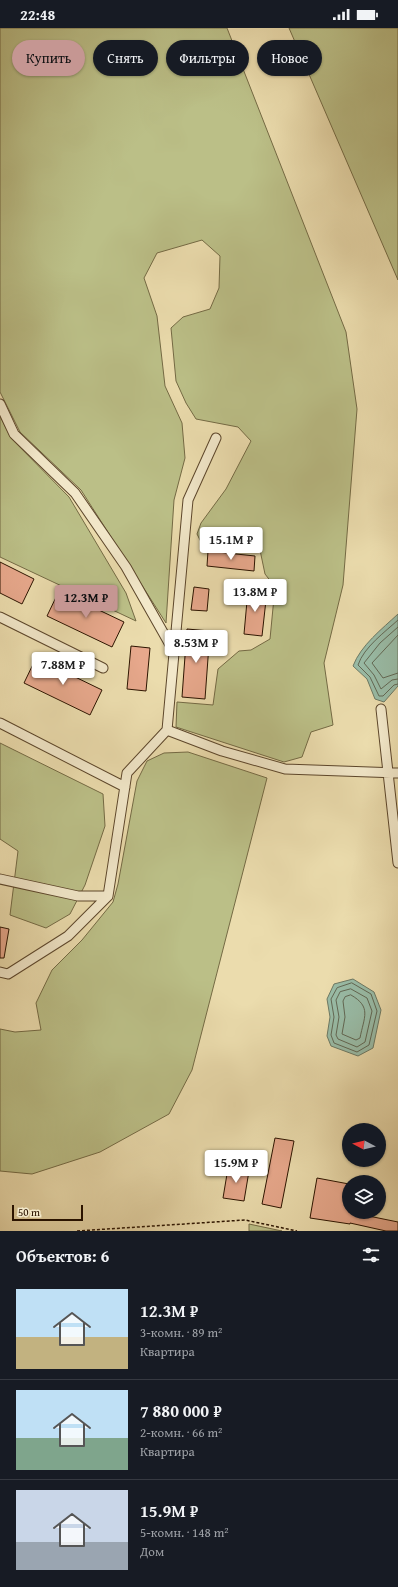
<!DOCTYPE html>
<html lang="ru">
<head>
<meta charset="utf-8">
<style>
	:root { --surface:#171b24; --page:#20242c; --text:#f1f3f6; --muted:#9ea1a6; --line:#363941; --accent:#c59692 }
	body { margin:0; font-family:"Gentium Book Plus",serif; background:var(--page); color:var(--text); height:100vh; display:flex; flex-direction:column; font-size:15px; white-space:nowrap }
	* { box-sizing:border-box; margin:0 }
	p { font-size:13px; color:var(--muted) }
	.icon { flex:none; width:22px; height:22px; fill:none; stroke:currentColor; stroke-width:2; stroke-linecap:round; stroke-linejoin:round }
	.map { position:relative; height:1203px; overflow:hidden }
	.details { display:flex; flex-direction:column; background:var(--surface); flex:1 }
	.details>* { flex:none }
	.guide { position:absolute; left:12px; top:12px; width:374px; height:36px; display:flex; gap:8px }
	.needle { width:26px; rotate:277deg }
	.tools { position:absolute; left:342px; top:1095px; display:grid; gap:8px }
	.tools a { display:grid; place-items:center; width:44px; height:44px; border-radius:50%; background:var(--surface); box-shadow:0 1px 3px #0004; font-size:20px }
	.scale { position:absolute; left:12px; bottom:10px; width:71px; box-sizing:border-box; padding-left:4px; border:2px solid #2c1400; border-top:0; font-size:11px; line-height:14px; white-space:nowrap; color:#2c1400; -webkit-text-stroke:3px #f2e8ca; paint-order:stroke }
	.price { position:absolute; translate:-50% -34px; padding:0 9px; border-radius:4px; background:#fff; color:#222; font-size:13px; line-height:26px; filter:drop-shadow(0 1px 2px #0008) }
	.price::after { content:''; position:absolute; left:50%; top:24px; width:12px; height:9px; margin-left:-6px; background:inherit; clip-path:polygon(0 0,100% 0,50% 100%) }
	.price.on { background:var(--accent); color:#111 }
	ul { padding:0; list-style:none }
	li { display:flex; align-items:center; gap:12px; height:100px; padding:0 16px }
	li+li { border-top:1px solid var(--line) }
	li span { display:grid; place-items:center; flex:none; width:112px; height:80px; border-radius:0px; color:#555 }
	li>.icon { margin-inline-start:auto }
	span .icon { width:48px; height:48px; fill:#fffc; stroke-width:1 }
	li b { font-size:17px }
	h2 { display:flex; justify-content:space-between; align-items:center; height:48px; padding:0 16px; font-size:17px }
	.pill { padding:0 14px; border-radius:18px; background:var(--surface); box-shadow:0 1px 3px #0004; font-size:14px; line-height:36px }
	.pill.on { background:var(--accent); color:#111 }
	.status { display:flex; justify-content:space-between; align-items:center; height:28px; padding:0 20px; background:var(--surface); direction:ltr }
	.status svg { height:11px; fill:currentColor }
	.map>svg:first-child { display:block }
</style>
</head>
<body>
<div class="status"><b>22:48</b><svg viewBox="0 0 49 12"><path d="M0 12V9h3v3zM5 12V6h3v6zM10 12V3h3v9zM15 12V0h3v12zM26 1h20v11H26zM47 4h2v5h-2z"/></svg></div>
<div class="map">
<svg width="398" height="1203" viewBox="0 0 398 1203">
	<rect width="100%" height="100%" fill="#ebdcad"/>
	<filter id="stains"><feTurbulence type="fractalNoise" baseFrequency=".005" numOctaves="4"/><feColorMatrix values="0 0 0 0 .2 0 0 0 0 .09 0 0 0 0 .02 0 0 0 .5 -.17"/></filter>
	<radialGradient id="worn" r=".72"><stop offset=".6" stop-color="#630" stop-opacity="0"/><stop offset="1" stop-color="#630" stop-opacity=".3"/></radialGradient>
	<path fill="#bbbf87" stroke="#746a44" d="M0,0H227L346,304L357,381L343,557L324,635L333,697L311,704L302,729L284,734L176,699L177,674L213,677L218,641L239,623L251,622L270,611L275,559L265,546L260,522L202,516L197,506L201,495L226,461L251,413L238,399L196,391L186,375L176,353L171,300L183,289L210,281L219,260L220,228L202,212L157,225L144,250L157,288L165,358L182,395L185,430L174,472L166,595L81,462L20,404L0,364Z
		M289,0H398V252Z
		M0,388L11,410L69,469L126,565L136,593L0,529Z
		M0,715L103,766L105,798L85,857L70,886L46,900L10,887L18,823L0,811Z
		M188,724L267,750L192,1042L169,1086L100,1124L32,1146L0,1143V1001L15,1004L41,1002L36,975L52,942L82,912L113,874L118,856L137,753L147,733L164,725Z
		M249,1196L282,1203H249Z"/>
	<path fill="#99bca7" stroke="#6d7964" d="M398,586V658L384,674L375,671L367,651L353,638C361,617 382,601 398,586Z
		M353,951L374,964L381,982L373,1020L358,1028L331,1018L327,1008L330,989L327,971L334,956Z"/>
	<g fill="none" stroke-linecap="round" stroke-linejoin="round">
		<path stroke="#626854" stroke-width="1" d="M398,592C385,604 364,619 358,637L370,649L379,668H383L394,657L398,656
			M398,599L380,615L364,635L374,647L381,661L392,652L398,651
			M398,607L372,635L383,650L398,645
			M352,955L371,966L377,983L369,1017L357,1024L334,1015L331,1007L334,989L331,971L337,960Z
			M351,961L367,970L372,983L365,1014L357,1019L338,1011L336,1007L339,989L336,972L340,964Z
			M351,967C372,979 364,989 360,1010L356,1012L342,1006L345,989L343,973L345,969Z"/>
	</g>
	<path fill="#e7a88c" stroke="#2c1400" d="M208,523L255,528L254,543L207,538Z
		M0,534L34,551L22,576L0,565Z
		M194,559L209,561L207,583L191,582Z
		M248,562L267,563L262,608L244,606Z
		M59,563L124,594L112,619L47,588Z
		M187,601L210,603L205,671L182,669Z
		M131,618L150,620L146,663L127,661Z
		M36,630L102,662L90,687L24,655Z
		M0,899L9,901L4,930H0Z
		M275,1110L294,1113L281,1180L262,1176Z
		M228,1140L249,1143L244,1173L223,1170Z
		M317,1150L349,1156V1184L398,1194V1203H386L350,1195V1196L310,1190Z"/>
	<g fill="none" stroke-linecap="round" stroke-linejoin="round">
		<g stroke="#5c462b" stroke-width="11">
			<path id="minor" d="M0,376L14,406L75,465L126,539L173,622
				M216,410L188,472L167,702L222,723L285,741L398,745
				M0,589L103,640
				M381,681L398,835
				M0,695L125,759
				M0,851L78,868H108L127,745L167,702
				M0,944L8,946L68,908L108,868"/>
		</g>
		<path stroke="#2c1400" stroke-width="1.5" stroke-dasharray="3 2" stroke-linecap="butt" d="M77,1203L245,1192L297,1203"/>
		<use href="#minor" stroke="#f2e8ca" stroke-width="9"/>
	</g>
	<rect width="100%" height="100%" filter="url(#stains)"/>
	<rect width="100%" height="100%" fill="url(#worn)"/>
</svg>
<div class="tools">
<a><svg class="needle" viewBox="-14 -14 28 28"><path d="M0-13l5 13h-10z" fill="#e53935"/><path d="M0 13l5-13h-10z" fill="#9ea1a6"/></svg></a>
<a><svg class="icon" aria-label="layers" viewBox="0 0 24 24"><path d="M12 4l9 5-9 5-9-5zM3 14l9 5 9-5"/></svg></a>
</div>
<div class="scale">50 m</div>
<b class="price" style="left:231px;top:533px">15.1M ₽</b>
<b class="price" style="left:255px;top:585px">13.8M ₽</b>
<b class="price on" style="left:86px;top:591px">12.3M ₽</b>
<b class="price" style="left:196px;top:636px">8.53M ₽</b>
<b class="price" style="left:63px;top:658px">7.88M ₽</b>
<b class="price" style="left:236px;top:1156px">15.9M ₽</b>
<div class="guide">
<a class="pill on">Купить</a>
<a class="pill">Снять</a>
<a class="pill">Фильтры</a>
<a class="pill">Новое</a>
</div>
</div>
<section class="details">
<h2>Объектов: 6<svg class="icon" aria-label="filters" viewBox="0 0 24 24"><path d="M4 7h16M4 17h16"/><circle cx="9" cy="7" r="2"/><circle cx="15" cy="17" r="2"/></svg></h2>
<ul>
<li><span style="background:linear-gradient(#bfe0f5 60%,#c2b280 0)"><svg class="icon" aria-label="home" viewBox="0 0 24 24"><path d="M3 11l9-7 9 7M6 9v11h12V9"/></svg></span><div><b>12.3M ₽</b><p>3-комн. · 89 m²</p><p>Квартира</p></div></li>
<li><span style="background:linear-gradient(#bfe0f5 60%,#7fa58c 0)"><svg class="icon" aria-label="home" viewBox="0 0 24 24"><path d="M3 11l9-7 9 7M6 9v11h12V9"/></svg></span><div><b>7 880 000 ₽</b><p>2-комн. · 66 m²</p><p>Квартира</p></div></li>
<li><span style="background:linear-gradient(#c9d6e8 65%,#9aa5b1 0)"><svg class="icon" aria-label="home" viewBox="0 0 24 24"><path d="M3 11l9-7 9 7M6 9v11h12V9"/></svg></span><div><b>15.9M ₽</b><p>5-комн. · 148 m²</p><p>Дом</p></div></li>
</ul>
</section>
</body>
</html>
